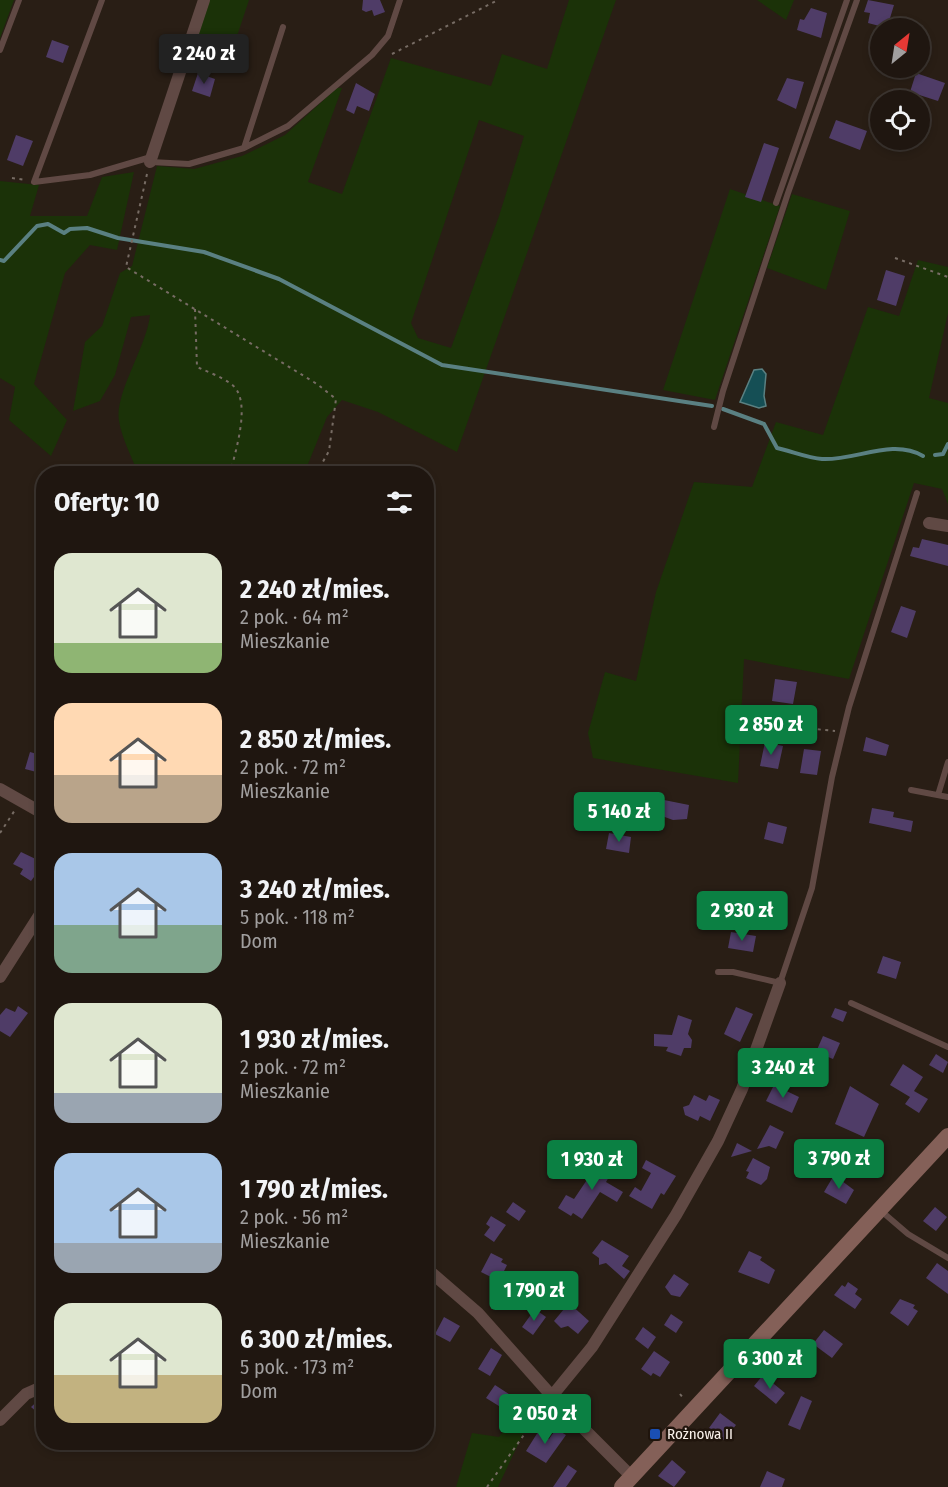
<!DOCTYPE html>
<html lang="pl">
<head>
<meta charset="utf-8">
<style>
	:root { --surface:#1f1610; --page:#2c231e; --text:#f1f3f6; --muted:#a19f9f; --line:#3c3530; --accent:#0b8043 }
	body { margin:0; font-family:"Fira Sans Condensed",sans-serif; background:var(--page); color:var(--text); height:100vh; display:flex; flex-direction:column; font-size:22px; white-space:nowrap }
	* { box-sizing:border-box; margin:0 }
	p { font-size:20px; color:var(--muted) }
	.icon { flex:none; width:33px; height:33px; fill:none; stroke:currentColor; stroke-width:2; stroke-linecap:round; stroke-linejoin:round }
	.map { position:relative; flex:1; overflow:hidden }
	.sheet { position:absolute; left:36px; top:466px; width:398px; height:984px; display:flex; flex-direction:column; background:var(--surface); border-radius:24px; box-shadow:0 3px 9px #0003,0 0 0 2px var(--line) }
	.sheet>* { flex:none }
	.needle { width:39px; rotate:30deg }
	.tools { position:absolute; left:870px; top:18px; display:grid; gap:12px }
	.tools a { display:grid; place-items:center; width:60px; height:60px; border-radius:50%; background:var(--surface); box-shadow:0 3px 9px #0003,0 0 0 2px var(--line); font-size:30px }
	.price { position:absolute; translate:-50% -51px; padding:0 14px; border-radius:6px; background:var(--accent); color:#fff; font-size:20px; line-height:39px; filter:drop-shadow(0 2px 3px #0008) }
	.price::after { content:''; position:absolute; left:50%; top:36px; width:18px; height:14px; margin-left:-9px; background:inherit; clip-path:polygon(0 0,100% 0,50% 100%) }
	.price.on { background:#222; color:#fff }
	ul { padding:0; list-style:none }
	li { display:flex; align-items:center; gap:18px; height:150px; padding:0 18px }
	li span { display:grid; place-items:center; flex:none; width:168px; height:120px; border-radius:18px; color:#555 }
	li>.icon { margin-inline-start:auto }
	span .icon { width:72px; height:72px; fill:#fffc; stroke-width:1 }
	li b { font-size:26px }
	h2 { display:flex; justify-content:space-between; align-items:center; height:72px; padding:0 18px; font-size:26px }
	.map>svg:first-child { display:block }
</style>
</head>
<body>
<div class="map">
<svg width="948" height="1487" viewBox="0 0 948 1487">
	<rect width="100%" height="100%" fill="#291e15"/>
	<path fill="#1b3208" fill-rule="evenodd" d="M0,0H14L0,38Z
		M208,0H249L233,48L195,37Z
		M569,0H616L457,452L378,412L342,400L327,417L304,474H138C132,457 122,439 119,421C114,394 147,346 150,315L131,317L115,375L100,401L73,411L85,342L102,326L120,273L132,266L157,166L194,169L242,156L285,135L337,88H342L308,182L342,194L391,58L491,86L502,54L547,69ZM479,120L524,136L499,216L451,348L418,338L411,323Z
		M757,0H794L786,20Z
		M134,172L117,250L90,245L65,273L34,384L67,420L51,456L9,420L15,387L0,378V181L39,185L30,216H87L102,177Z
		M730,189L780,206L715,400L663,390Z
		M792,194L850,211L826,290L767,268Z
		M918,260L948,267V313L929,398L948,403V504L942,489L914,483L849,679L744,659L738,783L593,758L588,733L605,672L636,681L656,592L694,482L752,487L776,422L823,435L868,307L899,316Z
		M528,1396L540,1398L498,1487H456L472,1433L499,1437Z"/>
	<path fill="#154f55" stroke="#5a8082" stroke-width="1.5" d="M762,369L766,374L764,396L766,406L759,408L740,402L754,370Z"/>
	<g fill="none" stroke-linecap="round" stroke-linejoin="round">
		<path stroke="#5a8082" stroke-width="4" d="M0,260L4,261L37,226L48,224L64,233L70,229L87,228L118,238L204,252L279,279L442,365L712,406
			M723,409L764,424L777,448C791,451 808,458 822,459C855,461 892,438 923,456
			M935,455L943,454L948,444"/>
	</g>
	<path fill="#4f3c67" d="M363,0H380L385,12L374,16L372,10L366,12L362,10Z
		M868,0L894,5L887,28L868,23L870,13L864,12Z
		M811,8L827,13L821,38L797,30L800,19L804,20Z
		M52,40L69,46L63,63L46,57Z
		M198,73L215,79L210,97L192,91Z
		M916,73L945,83L938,101L910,92Z
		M787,78L804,82L796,109L777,100Z
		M356,83L375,94L369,111L357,106L354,114L346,110Z
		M836,120L867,131L860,150L829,138Z
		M16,135L33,141L23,166L7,160Z
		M764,143L779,148L761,202L745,197Z
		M886,270L905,276L896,306L877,300Z
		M922,539L948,545V566L910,556L913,547L919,548Z
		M901,606L916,611L907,638L891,632Z
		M775,679L797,682L793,704L772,701Z
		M866,737L889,745L886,756L863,751Z
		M765,742L783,746L778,769L760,766Z
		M804,749L821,751L817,775L800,773Z
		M30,752L44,756V774L25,769Z
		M623,793L641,795L639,815L621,813Z
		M664,800L689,805L687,819L673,820L662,816Z
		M872,808L894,812L893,817L913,821L911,832L869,823Z
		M768,822L787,827L783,844L764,839Z
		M609,833L631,837L629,853L606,849Z
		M21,852L44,863V874L40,881L34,877L31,881L20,874L23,869L13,864Z
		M731,932L756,936L753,952L728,948Z
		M883,956L901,962L896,979L877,973Z
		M18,1006L28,1013L10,1037L0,1031V1015L6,1008L15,1012Z
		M736,1007L753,1014L740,1042L724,1034Z
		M835,1008L847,1012L843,1022L831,1017Z
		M678,1015L692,1020L688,1034L692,1040L691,1048H684L681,1056L666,1051L668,1047L654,1046V1034L672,1035Z
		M823,1036L840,1043L833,1059L816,1052Z
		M936,1054L948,1062L943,1073L929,1065Z
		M903,1064L923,1077L914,1091L928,1099L919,1113L905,1104L910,1097L890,1085Z
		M774,1085L799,1097L792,1113L766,1101Z
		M850,1086L879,1104L864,1137L835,1124Z
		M694,1095L706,1101L709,1095L720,1100L710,1121L700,1116L698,1121L685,1115L683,1107L689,1105Z
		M770,1125L784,1132L776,1149L769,1146L757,1149Z
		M737,1143L752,1151L731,1157Z
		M753,1158L770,1167L767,1179L761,1185L746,1178L749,1172L746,1171Z
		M601,1159L615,1167L606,1182L623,1192L617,1202L600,1192L582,1219L573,1213L571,1216L558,1208L566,1195L574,1199Z
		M646,1160L676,1176L664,1195L661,1193L652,1209L629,1196L635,1187L641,1191L651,1173L642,1168Z
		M834,1175L854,1190L846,1204L824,1192Z
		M513,1202L526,1211L519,1221L506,1212Z
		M935,1207L947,1217L936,1231L923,1221Z
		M491,1216L506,1225L494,1242L484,1235L490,1227L486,1224Z
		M602,1240L629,1256L622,1266L630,1271L624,1279L606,1263L599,1265V1258L592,1253Z
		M749,1251L762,1257L760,1260L775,1270L769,1284L738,1272Z
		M491,1253L503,1259L501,1262L507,1265L499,1281L481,1272Z
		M937,1263L948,1271V1294L926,1278Z
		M674,1274L689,1284L680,1297L671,1295L665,1287Z
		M848,1282L858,1289L855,1294L862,1299L855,1309L834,1295L842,1285L845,1287Z
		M900,1299L915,1305L913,1308L918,1311L908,1326L890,1313Z
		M569,1303L589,1321L578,1334L568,1326L561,1328L554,1321Z
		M535,1309L546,1317L533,1335L522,1327Z
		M671,1314L683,1322L676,1333L664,1325Z
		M444,1317L460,1326L450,1342L435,1334Z
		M643,1327L656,1337L648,1349L635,1339Z
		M824,1330L843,1344L832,1358L813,1344Z
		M491,1348L502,1355L490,1376L478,1369Z
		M770,1348L785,1361L774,1373L759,1360Z
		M654,1351L670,1362L660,1377L653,1373L651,1376L641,1369Z
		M763,1375L785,1393L776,1404L754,1386Z
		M495,1385L515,1398L507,1411L486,1398Z
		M44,1395V1418L31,1407Z
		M801,1396L812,1401L800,1430L788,1425Z
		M720,1413L736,1425L724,1440L709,1428Z
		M556,1429L566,1435L546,1463L526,1451L538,1432L549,1439Z
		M672,1460L686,1472L674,1487L658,1476Z
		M568,1465L577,1471L566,1487H553Z
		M767,1471L785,1479L782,1487H760Z"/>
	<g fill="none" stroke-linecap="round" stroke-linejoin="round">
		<path stroke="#776c64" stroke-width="2" stroke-dasharray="3 4.5" stroke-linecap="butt" d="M392,54L498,0
			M147,174L126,267L317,384L336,399L329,451L316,474
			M12,178L26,180
			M895,258L948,277
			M195,309L197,367C208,372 222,377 231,384C253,399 235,452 230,474
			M773,725L835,731
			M0,833L15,810
			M426,1007L427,996
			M680,1394L684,1399
			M487,1487L545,1405"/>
		<path stroke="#604944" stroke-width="6" d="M102,0L34,182L90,175L151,157
			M0,50L19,0
			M244,148L283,27
			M151,162L189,164L244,148L288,126L372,55L388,36L400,0
			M776,203L847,0
			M714,427L723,391L788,193L857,0
			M911,790L948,797
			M938,795L948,762
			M718,972H733L780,983L812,888L832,777L849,707L917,493
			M851,1003L948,1047
			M880,1210L908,1234L948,1258"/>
		<path stroke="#604944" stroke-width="12" d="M150,162L204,0
			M929,523L948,526
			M0,789L44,814
			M0,977L44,908
			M426,1268L478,1313L558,1403L632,1477
			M552,1396L592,1347L676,1215L718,1141L742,1089L780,983
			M0,1420L26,1394L44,1386"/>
		<path stroke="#846058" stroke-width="16" d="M622,1487L948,1136"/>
	</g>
	<rect fill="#1a4fb4" stroke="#1f140c" stroke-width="2" x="649" y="1428" width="12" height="12" rx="3"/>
	<g text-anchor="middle" stroke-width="5" stroke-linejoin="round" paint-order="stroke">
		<g font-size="15" fill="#faf1eb" stroke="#1f140c" text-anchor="start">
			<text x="667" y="1439">Rożnowa II</text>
		</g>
	</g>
</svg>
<div class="tools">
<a><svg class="needle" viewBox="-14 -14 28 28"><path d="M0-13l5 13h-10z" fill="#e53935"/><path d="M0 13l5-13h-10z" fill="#a19f9f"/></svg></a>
<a><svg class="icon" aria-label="locate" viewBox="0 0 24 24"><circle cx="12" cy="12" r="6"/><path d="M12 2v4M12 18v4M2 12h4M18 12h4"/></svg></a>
</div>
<b class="price on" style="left:204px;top:85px">2 240 zł</b>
<b class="price" style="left:771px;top:756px">2 850 zł</b>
<b class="price" style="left:619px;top:843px">5 140 zł</b>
<b class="price" style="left:742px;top:942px">2 930 zł</b>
<b class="price" style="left:783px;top:1099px">3 240 zł</b>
<b class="price" style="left:839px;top:1190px">3 790 zł</b>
<b class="price" style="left:592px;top:1191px">1 930 zł</b>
<b class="price" style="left:534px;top:1322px">1 790 zł</b>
<b class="price" style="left:770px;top:1390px">6 300 zł</b>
<b class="price" style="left:545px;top:1445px">2 050 zł</b>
<section class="sheet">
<h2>Oferty: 10<svg class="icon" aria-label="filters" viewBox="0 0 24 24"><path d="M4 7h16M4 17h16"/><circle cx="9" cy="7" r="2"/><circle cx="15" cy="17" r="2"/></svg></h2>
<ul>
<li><span style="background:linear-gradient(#dfe7d0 75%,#8fb573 0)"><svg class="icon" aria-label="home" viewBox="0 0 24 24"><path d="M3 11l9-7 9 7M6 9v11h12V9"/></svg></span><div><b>2 240 zł/mies.</b><p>2 pok. · 64 m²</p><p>Mieszkanie</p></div></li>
<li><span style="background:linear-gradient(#ffd9b3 60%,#b9a48a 0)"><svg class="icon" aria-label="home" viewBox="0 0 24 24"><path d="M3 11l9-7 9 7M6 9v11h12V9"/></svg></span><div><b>2 850 zł/mies.</b><p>2 pok. · 72 m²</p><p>Mieszkanie</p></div></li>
<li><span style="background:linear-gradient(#a9c7e8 60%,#7fa58c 0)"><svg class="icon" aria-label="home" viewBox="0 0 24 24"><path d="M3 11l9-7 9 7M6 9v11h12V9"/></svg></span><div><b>3 240 zł/mies.</b><p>5 pok. · 118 m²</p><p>Dom</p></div></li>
<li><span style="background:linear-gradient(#dfe7d0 75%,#9aa5b1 0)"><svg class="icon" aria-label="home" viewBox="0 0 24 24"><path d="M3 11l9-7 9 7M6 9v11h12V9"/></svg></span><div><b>1 930 zł/mies.</b><p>2 pok. · 72 m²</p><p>Mieszkanie</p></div></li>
<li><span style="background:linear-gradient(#a9c7e8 75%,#9aa5b1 0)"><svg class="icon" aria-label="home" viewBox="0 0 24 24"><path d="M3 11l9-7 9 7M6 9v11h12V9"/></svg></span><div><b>1 790 zł/mies.</b><p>2 pok. · 56 m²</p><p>Mieszkanie</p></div></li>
<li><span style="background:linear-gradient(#dfe7d0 60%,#c2b280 0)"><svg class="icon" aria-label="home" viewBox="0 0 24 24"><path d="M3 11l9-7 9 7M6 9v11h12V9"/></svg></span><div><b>6 300 zł/mies.</b><p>5 pok. · 173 m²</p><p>Dom</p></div></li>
</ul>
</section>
</div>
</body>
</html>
